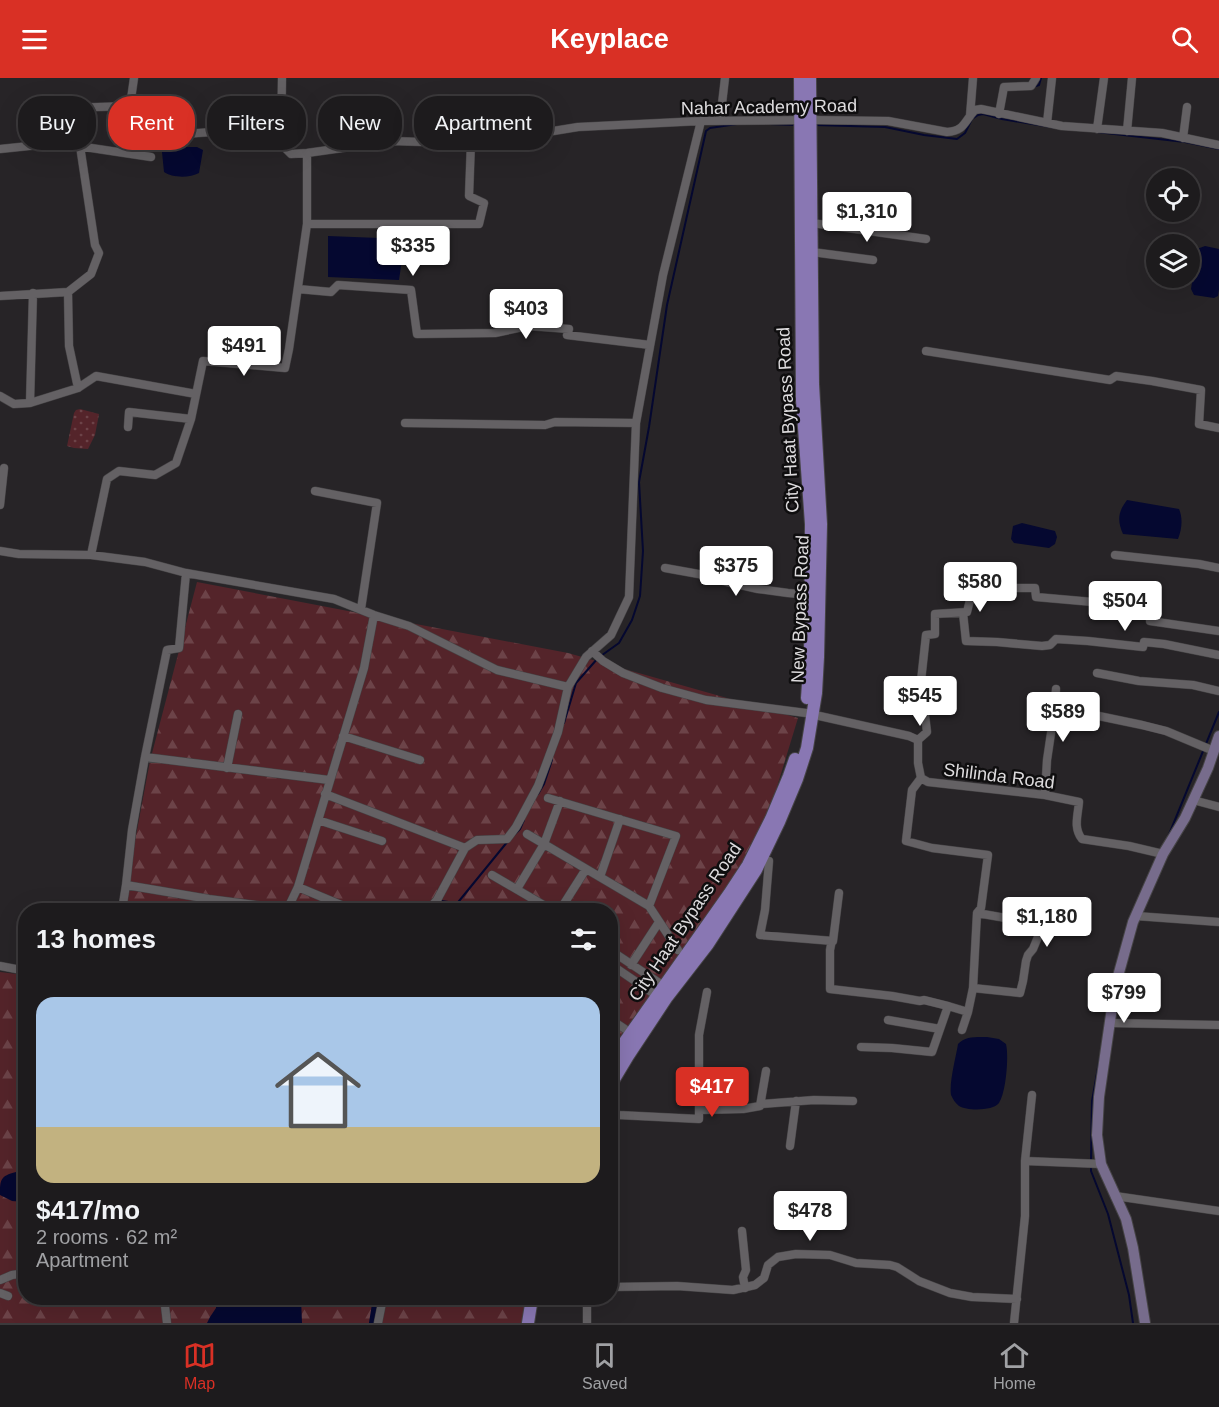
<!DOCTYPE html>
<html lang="en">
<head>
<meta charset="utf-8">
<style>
	:root { --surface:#1d1b1d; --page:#2a282a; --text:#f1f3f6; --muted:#a0a1a4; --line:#3b393b; --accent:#d93025 }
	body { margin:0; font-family:Arial,sans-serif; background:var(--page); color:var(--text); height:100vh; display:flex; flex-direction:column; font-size:22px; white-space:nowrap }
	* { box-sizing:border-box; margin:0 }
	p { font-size:20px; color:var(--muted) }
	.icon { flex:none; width:33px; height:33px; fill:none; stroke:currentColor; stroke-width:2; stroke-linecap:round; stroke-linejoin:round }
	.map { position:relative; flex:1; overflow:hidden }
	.sheet { position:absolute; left:18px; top:825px; width:600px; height:402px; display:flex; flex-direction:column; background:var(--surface); border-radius:24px; box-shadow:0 6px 24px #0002,0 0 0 2px var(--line) }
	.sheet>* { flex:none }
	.top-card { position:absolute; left:18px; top:18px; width:600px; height:54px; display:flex; gap:12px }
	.controls { position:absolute; left:1146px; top:90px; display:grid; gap:12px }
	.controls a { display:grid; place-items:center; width:54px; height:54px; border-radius:50%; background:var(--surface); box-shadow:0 6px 24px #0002,0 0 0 2px var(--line); font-size:30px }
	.price { position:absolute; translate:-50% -51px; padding:0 14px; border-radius:6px; background:#fff; color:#222; font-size:20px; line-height:39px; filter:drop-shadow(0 2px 3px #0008) }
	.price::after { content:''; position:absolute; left:50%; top:36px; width:18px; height:14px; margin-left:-9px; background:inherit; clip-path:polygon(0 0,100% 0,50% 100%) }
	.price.active { background:var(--accent); color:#fff }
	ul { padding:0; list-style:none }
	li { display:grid; align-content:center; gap:12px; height:318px; padding:0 18px }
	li+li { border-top:2px solid var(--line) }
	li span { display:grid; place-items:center; height:186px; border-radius:18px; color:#555 }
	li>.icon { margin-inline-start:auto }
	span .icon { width:108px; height:108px; fill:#fffc; stroke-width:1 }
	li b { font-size:26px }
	h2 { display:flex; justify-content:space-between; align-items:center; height:72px; padding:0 18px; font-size:26px }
	.tag { padding:0 21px; border-radius:24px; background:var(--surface); box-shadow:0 6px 24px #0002,0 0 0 2px var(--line); font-size:21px; line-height:54px }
	.tag.active { background:var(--accent); color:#fff }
	header { display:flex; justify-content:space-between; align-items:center; height:78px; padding:0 18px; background:var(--accent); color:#fff; font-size:27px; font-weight:800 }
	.menu { display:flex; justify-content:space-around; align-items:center; height:84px; border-top:2px solid var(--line); background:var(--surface); font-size:16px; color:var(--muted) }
	.menu a { display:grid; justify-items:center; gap:3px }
	.menu .active { color:var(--accent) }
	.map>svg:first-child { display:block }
</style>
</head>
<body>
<header><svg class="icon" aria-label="menu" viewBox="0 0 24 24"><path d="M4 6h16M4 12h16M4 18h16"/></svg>Keyplace<svg class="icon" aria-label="search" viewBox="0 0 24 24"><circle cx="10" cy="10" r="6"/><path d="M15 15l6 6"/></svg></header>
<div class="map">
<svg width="1219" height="1245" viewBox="0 0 1219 1245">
	<defs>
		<pattern id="grass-dots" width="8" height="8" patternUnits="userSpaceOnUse" patternTransform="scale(1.5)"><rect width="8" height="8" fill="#54242a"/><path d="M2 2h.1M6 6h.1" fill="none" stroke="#6c4348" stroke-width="1.8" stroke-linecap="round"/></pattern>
		<pattern id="forest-firs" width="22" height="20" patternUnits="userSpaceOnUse" patternTransform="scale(1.5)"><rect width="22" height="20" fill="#54242a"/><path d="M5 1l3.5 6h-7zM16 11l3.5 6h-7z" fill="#6c4348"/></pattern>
	</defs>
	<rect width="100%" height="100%" fill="#272427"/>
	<path fill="url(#grass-dots)" d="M80,331L99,336L95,357L88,371L74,370L67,368L74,335L76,332Z"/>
	<path fill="url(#forest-firs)" d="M197,504L568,575L798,640L762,758L611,988L610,832H122L150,683Z
		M0,894L25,897L26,1220H529L524,1245H0Z"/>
	<path fill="#050830" d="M166,69H197L203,72L199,95C190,100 172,100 164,94L162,74Z
		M328,158L405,161L399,202L328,199Z
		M1205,168L1219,171V211L1218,218L1214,220L1194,217L1191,211L1197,171Z
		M1127,422L1179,431C1183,440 1182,451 1178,461L1123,456C1117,442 1118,434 1127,422Z
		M1022,445L1055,453L1057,459L1055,466L1049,470L1014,465L1011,461L1013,448Z
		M987,959L999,961L1006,966C1009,978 1006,1015 999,1025C993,1033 967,1033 959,1028C955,1025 953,1021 951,1017C949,1004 956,979 958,966C965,958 977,959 987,959Z
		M16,1094L25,1096V1124L12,1123L0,1117C0,1102 0,1098 16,1094Z
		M217,1220H301L302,1245H207L210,1239L216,1230Z"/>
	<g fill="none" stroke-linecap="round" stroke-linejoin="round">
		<path stroke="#050830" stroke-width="2" d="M1033,9L1039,7L1041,0
			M770,46L797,47
			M815,47L885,49L924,57L957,61L965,55L972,41L978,37L983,36L1002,41L1056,50
			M1097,54L1185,64L1219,71
			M564,645L576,605L598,580L619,565L632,542L640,518L643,473L639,404L649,349L667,227L706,53L710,50L737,46
			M538,716L544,706L552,682
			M514,757L520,751L524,742
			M1168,759L1219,634
			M455,828L508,763
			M1091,1083L1092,1023L1100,979
			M1091,1089V1093L1108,1136L1129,1217L1133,1245"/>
		<path stroke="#050830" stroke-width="8" d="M434,832L441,826L455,828
			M373,1245L377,1220"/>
		<g stroke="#454345" stroke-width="9">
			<path id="street" d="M282,0L281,66L291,76L307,75L392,63L454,65L492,63L578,49L701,43L811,42L888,43L947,54C965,53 964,43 975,32L981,31L1062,48L1162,55L1219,67
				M999,36L1004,9L1031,8L1036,0
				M970,38L973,0
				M720,43L725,0
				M1047,45L1052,0
				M1097,51L1104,0
				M1127,53L1132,0
				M171,57L281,49
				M1183,60L1187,29
				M58,65L151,79
				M0,71L58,65L66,30L130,28L134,0
				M812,145L926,161
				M307,146H479L484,125L469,118L471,64
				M812,174L873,182
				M298,211L331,214L338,207L411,212L417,256L495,255L528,248L569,251L567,257L650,267
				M68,214L91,196L99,175L95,167L80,68
				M0,218L68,214L69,268L78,310
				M926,273L1110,302L1116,298L1152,303L1201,312L1199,346L1219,350
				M0,318L14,326L30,325L78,310L96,298L196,316
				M30,325L33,215
				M405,345L545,347L555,344L636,345
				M128,349L129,334L191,341
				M315,413L377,425L361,531
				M0,427L4,390
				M0,473L19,476L91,477L145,484L186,495L334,521L374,537L409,548L497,592L568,609
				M91,477L107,401L119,393L155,397L176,385L191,341L203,283L285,290L289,271L307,146V75
				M1115,477L1199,486L1219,490
				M665,490L704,497L727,504L758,511L788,515L810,517
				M963,535L966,563L997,564L1042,568L1050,567L1056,561L1088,563L1143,569L1144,564L1164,566L1219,577
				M592,573L603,583L623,595L662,610L706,622L806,635L909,658L918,662V685L921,700L928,704L1045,717L1079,724C1078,737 1073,750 1082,761L1129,768L1163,776
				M1097,595L1139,603L1193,607L1219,613
				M1094,637L1142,647L1166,653L1214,673
				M343,658L420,682
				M918,662L927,654L921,603L926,557L935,556V536L967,534L973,510H1035L1036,519L1150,529V543L1219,553
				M145,679L167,572L179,570L186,495
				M227,690L238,636
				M921,700L912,712L906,763L932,770L988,777L981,830L977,835L973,910L968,934L948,928
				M325,716L465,770
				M1045,717L1047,682L1054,635L1056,611
				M548,720L676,758L649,828
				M1193,722L1219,729
				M318,742L382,763
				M527,756L649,828L678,872
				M769,783L765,832L760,857L833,863L839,815
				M492,797L552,832
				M600,799L620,741
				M298,809L353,832
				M517,811L544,766L560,723
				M288,831L209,821L126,807L132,752L145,679L329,702
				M458,831L461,832
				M122,832L126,807
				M287,832L298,809L364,590L374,537
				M428,832L437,822L465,770L477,762L507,761L516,749L538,708L558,654L568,609L586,579L611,557L629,519L636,345L663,197L701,43
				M560,832L586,791
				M1136,838L1219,844
				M1045,842L1059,843L1065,848H1073
				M832,862L830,872V911L892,918L920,923L924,922L948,928L940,951
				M610,872L664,908
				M610,886L657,918
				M631,887L659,844
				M0,888L26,893
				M973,910L1020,915L1023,903L1026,883L1028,877L1033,871L1045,842L1029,844L977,835
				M610,941L625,951
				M1110,945L1219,947
				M962,952L968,934
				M861,969L892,970L932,974L940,951L888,942
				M761,1026L814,1022L853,1023
				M610,1027L618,1037L699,1041V957L707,914
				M699,1032L743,1031L760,1028L766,993
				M790,1068L796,1023
				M1025,1083L1101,1086
				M1115,1118L1219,1133
				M742,1153L746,1192L743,1199L745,1210
				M0,1202L12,1197L26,1195
				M610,1209L677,1208L733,1212L755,1207L764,1200L768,1187L778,1179L796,1176L830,1177L856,1185L890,1187L897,1189L919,1203L950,1215L972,1219L1017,1221
				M0,1215L8,1218
				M164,1220L167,1245
				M587,1220V1245
				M378,1245L383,1220
				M1014,1245L1025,1138V1083L1032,1017"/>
		</g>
		<g stroke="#454345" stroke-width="12">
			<path id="secondary" d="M1145,1245L1133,1170L1126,1141L1101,1086L1097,1057L1099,1019L1115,909L1133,844L1163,776L1185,740L1208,690L1219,658"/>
		</g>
		<g stroke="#454345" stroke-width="14">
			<path id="primary" d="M800,0L802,322L811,446L810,578L807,620
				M610,987L619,972L729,816L748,787L771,741L789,698L795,681
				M610,1008L628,978L667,919L708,866L756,792L779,744L797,701L807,670L816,615L818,579L821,446L813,306L810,0
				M528,1245L532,1220"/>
		</g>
		<use href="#street" stroke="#646164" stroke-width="8"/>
		<use href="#secondary" stroke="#776c8c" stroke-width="10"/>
		<use href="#primary" stroke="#8977b3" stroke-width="12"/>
	</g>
	<g text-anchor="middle" stroke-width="5" stroke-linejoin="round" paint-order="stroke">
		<g font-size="18" fill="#dddbdd" stroke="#0f0e0f">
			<text transform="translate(769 29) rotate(-1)" y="6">Nahar Academy Road</text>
			<text transform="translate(788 342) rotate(-93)" y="6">City Haat Bypass Road</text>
			<text transform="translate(800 531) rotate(-88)" y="6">New Bypass Road</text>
			<text transform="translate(999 698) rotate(7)" y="6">Shilinda Road</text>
			<text transform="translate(685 844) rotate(-56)" y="6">City Haat Bypass Road</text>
		</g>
	</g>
</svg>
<div class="controls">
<a><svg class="icon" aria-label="locate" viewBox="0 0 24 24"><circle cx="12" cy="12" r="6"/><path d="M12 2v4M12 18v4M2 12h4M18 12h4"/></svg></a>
<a><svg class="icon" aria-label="layers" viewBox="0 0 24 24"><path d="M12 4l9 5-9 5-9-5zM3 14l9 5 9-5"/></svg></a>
</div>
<b class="price" style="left:867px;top:165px">$1,310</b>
<b class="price" style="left:413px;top:199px">$335</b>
<b class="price" style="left:526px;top:262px">$403</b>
<b class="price" style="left:244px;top:299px">$491</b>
<b class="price" style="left:736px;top:519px">$375</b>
<b class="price" style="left:980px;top:535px">$580</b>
<b class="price" style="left:1125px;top:554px">$504</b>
<b class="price" style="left:920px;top:649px">$545</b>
<b class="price" style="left:1063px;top:665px">$589</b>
<b class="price" style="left:1047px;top:870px">$1,180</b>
<b class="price" style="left:1124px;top:946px">$799</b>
<b class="price active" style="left:712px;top:1040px">$417</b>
<b class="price" style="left:810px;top:1164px">$478</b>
<div class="top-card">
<a class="tag">Buy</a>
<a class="tag active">Rent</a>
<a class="tag">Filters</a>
<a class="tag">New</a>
<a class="tag">Apartment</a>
</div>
<section class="sheet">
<h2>13 homes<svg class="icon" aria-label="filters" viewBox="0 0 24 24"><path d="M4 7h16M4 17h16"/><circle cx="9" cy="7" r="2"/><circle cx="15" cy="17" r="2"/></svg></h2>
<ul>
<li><span style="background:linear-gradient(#a9c7e8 70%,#c2b280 0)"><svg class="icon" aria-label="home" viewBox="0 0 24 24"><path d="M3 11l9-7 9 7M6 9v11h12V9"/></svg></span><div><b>$417/mo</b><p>2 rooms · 62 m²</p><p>Apartment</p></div></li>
</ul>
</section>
</div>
<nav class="menu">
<a class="active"><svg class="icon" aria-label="map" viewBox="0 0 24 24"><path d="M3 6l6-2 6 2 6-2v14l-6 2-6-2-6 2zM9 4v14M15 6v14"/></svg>Map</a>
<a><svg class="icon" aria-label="saved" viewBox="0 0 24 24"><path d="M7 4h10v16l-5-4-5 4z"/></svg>Saved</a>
<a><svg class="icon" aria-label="home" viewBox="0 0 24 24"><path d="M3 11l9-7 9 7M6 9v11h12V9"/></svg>Home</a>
</nav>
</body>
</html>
